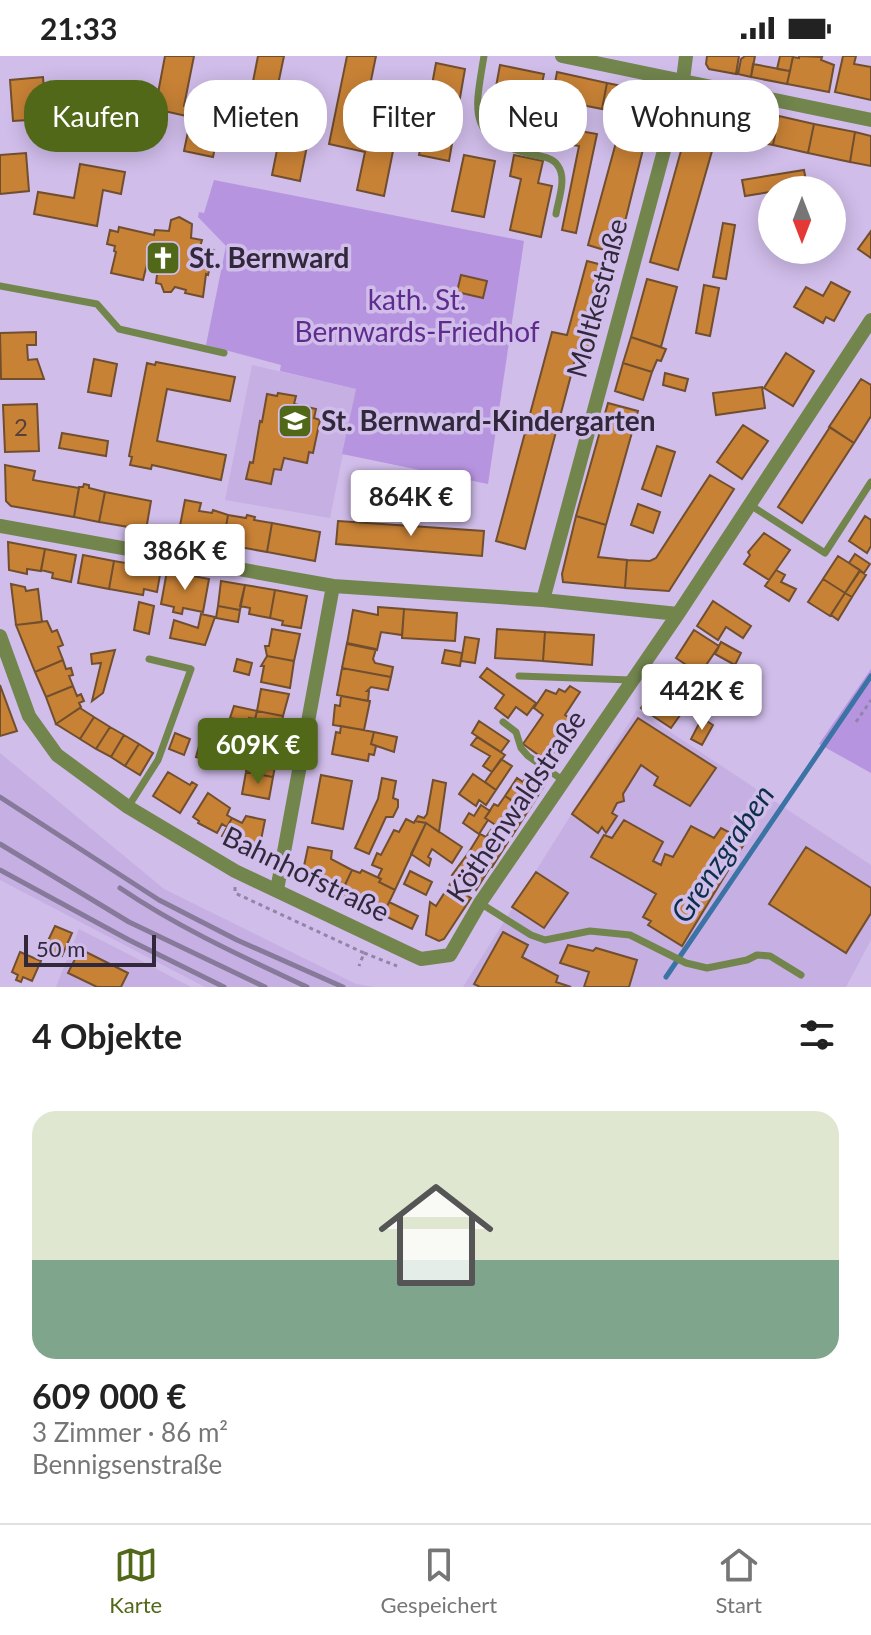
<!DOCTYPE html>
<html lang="de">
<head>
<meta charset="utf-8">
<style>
	:root { --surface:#fff; --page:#f2f2f2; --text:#222; --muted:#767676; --line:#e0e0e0; --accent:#516818 }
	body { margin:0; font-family:Lato,sans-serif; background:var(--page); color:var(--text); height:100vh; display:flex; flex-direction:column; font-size:30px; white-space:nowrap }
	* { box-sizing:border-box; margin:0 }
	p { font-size:26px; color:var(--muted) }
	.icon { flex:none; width:44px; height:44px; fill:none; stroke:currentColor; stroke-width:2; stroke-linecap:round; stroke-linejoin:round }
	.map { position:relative; height:931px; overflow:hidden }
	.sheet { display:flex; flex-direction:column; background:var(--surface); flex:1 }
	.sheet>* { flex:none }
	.banner { position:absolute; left:24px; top:24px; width:824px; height:72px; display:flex; gap:16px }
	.needle { width:52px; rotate:180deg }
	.tools { position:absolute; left:758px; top:120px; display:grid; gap:16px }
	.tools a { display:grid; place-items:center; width:88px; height:88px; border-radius:50%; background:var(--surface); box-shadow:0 4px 20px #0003; font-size:40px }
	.scale { position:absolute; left:24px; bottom:20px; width:132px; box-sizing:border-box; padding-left:8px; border:4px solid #31293b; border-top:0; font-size:22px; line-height:28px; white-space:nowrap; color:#31293b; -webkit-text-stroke:6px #d0bdea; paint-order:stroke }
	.price { position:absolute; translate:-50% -68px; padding:0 18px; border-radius:8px; background:#fff; color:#222; font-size:26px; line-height:52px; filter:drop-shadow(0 2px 4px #0008) }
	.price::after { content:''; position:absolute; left:50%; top:48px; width:24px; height:18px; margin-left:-12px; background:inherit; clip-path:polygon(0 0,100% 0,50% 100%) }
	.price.selected { background:var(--accent); color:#fff }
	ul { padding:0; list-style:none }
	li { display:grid; align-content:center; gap:16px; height:424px; padding:0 32px }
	li span { display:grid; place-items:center; height:248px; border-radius:24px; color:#555 }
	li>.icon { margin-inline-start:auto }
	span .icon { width:144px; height:144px; fill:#fffc; stroke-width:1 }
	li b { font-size:34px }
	h2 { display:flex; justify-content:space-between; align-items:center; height:96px; padding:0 32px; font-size:34px }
	.tag { padding:0 28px; border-radius:32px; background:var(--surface); box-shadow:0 4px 20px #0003; font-size:28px; line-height:72px }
	.tag.selected { background:var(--accent); color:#fff }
	.status { display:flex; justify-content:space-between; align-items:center; height:56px; padding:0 40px; background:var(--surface); direction:ltr }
	.status svg { height:22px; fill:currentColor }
	.menu { display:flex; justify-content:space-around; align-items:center; height:112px; border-top:2px solid var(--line); background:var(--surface); font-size:22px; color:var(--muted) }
	.menu a { display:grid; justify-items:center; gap:4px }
	.menu .selected { color:var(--accent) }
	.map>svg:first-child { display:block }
</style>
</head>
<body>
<div class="status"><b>21:33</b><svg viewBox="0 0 49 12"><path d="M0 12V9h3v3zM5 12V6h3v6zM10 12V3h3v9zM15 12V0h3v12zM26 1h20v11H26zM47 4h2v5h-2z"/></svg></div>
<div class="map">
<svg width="871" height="931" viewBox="0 0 871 931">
	<rect width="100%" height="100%" fill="#d0bdea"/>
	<path fill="#c6afe2" d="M252,309L356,333L330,462L225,444Z
		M637,654L871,809V884L846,931H463Z
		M0,697L164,833L356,928L374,931H205L0,824Z
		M79,873L132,900L191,931H56Z"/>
	<path fill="#b794e0" d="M214,124L524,185L488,428L342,398L356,333L280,315L281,309L206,289L226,190L198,161L199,156L204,157Z
		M871,613V717L819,688Z"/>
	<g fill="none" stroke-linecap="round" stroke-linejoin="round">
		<path stroke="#3b73a5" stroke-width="5" d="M666,921L871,620"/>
	</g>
	<path fill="#c88236" stroke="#704e2e" stroke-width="2" d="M165,0H194L184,50L222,57L213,101L184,95L191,61L155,53Z
		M258,0H284L270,67L310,75L300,125L272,119L280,79L244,71Z
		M347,0H376L359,83L394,90L384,140L357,134L365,96L329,88Z
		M707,0H739L736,18L709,13L706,8Z
		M755,0L751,21L738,18L741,3L745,0Z
		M780,0H793L790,15L777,13Z
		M799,0L822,1L821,4L834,9L829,36L787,28L793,1L799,2Z
		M843,0H856L854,8L871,11V44L835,36Z
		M436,7L465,13L449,105L419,99Z
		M753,8L790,15L787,28L751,21Z
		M500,9L544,18L536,55L493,47Z
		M557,16L607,27L602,53L552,43Z
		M43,21L46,63L13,65L10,24Z
		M607,27L657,37L617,198L588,189L624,57L602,53Z
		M696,44L779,60L773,89L717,78L712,95L684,84Z
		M779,60L814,68L808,97L773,89Z
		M68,63L99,69L97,80L84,78L82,89L65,86Z
		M521,66L546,71L542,90L517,84Z
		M814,68L855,76L850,106L808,97Z
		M557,71L597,78L576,177L562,174L579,90L554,86Z
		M855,76L871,80V110L850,106Z
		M684,84L712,95L678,214L650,206Z
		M26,97L29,135L0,138V99Z
		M464,99L495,105L484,161L452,155Z
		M514,99L543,105L538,127L552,130L541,181L510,174L521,123L510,120Z
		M80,108L125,116L121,138L103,134L97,170L34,158L38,136L74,142Z
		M804,114L807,130L745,140L742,124Z
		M179,161L192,168L191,182L202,184L200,191L214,194L208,219L206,218L203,241L185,237L186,234L175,231L171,236H164L161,228L156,227L158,211L147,208L143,224L111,217L116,196L114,195L115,190L107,188L110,174L118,176L119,171L154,179L155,174L169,175L171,164Z
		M723,167L735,169L726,223L713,221Z
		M871,175V202L858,193Z
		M587,205L614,212L588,307L575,304L525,493L496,485L552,276L567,279Z
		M461,219L487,225L483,242L457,236Z
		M647,223L677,231L661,291L631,281Z
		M831,226L850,236L834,265L826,261L823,267L794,251L806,231L823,240Z
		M704,229L719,232L710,280L696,277Z
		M36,276V289H27L28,304L37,303L44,323H1L0,277Z
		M631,281L666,293L661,305L657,304L652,316L623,307Z
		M786,297L814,315L793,350L764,332Z
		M94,303L117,308L111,340L88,336Z
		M156,306L235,321L230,345L167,333L157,385L226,399L221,424L152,409L151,413L130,409L132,401L129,400L147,307L155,309Z
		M623,307L652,316L643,344L615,335Z
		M665,317L688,323L685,335L663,329Z
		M861,323L871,329V360L854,387L829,371Z
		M762,331L765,352L716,359L713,337Z
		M278,337L296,340L294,348L316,353L314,362L320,364L313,397L309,396L307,407L284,402L281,414L274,413L271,428L246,423L250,406L253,407L260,365L262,366L267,338L277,340Z
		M608,347L638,355L606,469L576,460Z
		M37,348L39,395L5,396L3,349Z
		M743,369L768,385L742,423L717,406Z
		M830,371L854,387L802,467L778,451Z
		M62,377L108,385L106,400L59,392Z
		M657,390L675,396L661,440L642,433Z
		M5,409L35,415L33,424L79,432L74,461L11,450L6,445Z
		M710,419L734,433L669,535L625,532L627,504L650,505L656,502Z
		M84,428L89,429V432L105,436L99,466L74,461L79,431H83Z
		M105,436L151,445L146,474L99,466Z
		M185,444L201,447L199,455L212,457L213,454L228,459L223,488L178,480Z
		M638,448L660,456L653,477L631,469Z
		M228,459L246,462L247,459L255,461L254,464L272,467L267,496L223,488Z
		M576,460L606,469L598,501L627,504L625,532L563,526L562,518Z
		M865,460L871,464V490L867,497L849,485Z
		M338,465L484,475L482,500L336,488Z
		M272,467L320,476L315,505L267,496Z
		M764,477L790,494L769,524L744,508L750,499L748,496Z
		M8,486L45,493L41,515L27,513V518L9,514Z
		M45,493L76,499L71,526L52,522L53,517L41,514Z
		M855,498L870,508L864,517L849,507Z
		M83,499L114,505L109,533L78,527Z
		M838,500L860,514L845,537L823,523Z
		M114,505L161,513L157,536L144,533L143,539L109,533Z
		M776,514L785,519L781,526L796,533L789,545L765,530Z
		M167,515L209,523L203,556L183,552L182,558L173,556L174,551L161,548Z
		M860,515L866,519L852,541L845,537Z
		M823,523L845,537L830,560L808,546Z
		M221,525L245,529L240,554L218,550Z
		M11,528L25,531L26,535L38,533L42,566L16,569Z
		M245,529L275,534L270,562L249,558L250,552L240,550Z
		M275,534L307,540L301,572L282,569L283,565L270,562Z
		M845,537L852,541L838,564L831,559Z
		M713,545L751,570L743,582L726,571L718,584L697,570Z
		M139,546L154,550L149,578L134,574Z
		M218,550L240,554L238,566L216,562Z
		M378,551L404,553L402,579L381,576L377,594L347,588L353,554L378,559Z
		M404,553L457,557L455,585L402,582Z
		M201,558L215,561L205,589L170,582L174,564L198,572Z
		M47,565L52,576L57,574L63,589L58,591L63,604L35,616L16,569Z
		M272,573L300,578L294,605L267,600L265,590H269Z
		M497,573L545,576L543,605L495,602Z
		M694,574L719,590L700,618L676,602Z
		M545,576L594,579L592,609L543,605Z
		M465,581L479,583L475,607L461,605Z
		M721,586L741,597L735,609L715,598Z
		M347,587L376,593L373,603L375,607L393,611L391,621L342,612Z
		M115,594L103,637L92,645L101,607L92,608L91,598Z
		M445,594L462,597L460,610L442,607Z
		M267,600L294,605L290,632L261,626L264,610H261Z
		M237,603L252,607L249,619L234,615Z
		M63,604L66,613L71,612L73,619L69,620L73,630L46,641L35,616Z
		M342,612L391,621L388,634L371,631L367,635H369L368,645L337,639Z
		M487,612L536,647L527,659L516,651L508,662L495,652L504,639L480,621Z
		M720,612L743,624L732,643L710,631Z
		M664,618L688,634L677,651L683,655L671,672L641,652Z
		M0,629L17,675L0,680Z
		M73,630L77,640L81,638L84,645L79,647L81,651L56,668L46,641Z
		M570,630L580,636L565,659L580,669L554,710L523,688L543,659L534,652L546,634L556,638L559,633L565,636Z
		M261,633L289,638L283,660L257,655Z
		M341,640L370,645L364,674L333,669L335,649L340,650Z
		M234,650L257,655L255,663L249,662L248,665L230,662Z
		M80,652L94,661L80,683L56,668Z
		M257,655L283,660L280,682L252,677Z
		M94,661L110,671L96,693L80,683Z
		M638,662L716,712L690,750L654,729L658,721L641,709L623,738L624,745L617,747L612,757L617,760L606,777L602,771L598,777L572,758Z
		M702,662L713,669L702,689L691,683Z
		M479,665L509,685L501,696L472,677Z
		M341,670L374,676L371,688L376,690L374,699L369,698L368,705L332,698L336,676L340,677Z
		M110,671L124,679L111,701L96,693Z
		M374,676L397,681L394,696L371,688Z
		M175,677L190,683L184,699L169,693Z
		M124,679L139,688L125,710L111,701Z
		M477,681L505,699L492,716L483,710L490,700L471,689Z
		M139,688L153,697L140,719L125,710Z
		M199,690L217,696L213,706L196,701Z
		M251,690L278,695L273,721L246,716Z
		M218,693L232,696L229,712L212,709Z
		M501,703L512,710L496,734L485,726Z
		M168,716L190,729L192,726L197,729L180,757L153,740Z
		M246,716L273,721L269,743L242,738Z
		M473,718L496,734L486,749L479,744L476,750L459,738Z
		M321,719L352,725L343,773L312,767Z
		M528,719L544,730L528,755L505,740L517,722L523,726Z
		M382,722L396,725L393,742L398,744V751L393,761H386L369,798L355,792L378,743Z
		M433,724L446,727L439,776L426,767L415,765L418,760L424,762L427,758Z
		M208,737L230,752L227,759L232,762L227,771L222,768L217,777L198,767L199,765L193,761Z
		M505,740L528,755L512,780L485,762L494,748L498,750Z
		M481,749L490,755L485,762L488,764L479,778L463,767L469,757L474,760Z
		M246,760L265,764L258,799L222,780L232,762L242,767Z
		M406,763L414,767L415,765L426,767L395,834L379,826L381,823L378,821L382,813L372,809L377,797L381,799L394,774L399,776Z
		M624,764L663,786L653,805L661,809L665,798L673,801L691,770L714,782L721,772L746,785L682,890L648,869L651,865L643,861L656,838L591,801L604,779L612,782Z
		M426,767L462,791L452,807L432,793L428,801L431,803L429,810L411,798Z
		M491,774L508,786L492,811L469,796L480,778L486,781Z
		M308,791L332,795L331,803L352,814L341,838L307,822L304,810Z
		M806,791L871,832V857L846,897L769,848Z
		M469,796L491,810L476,834L452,819Z
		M352,814L360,817L362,814L381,823L379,826L395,834L383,859L340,839Z
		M410,815L432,826L426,839L404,828Z
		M536,816L568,837L544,872L512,851Z
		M450,828L471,842L444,883L439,885L426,879L430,846L436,850Z
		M389,846L418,860L412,873L383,859Z
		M55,870L72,877L62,900L44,893Z
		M503,876L528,889L522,901L558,920L556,926L571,931H480L474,928Z
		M568,889L593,895L596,892L637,904L629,931H584L589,916L560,907Z
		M80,893L128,917L121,931H97L68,917Z
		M20,896L41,905L32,925L23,921L21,926L16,924L18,919L12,916Z"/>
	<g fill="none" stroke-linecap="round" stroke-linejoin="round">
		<path stroke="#9284a6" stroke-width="3" stroke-dasharray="4 4" stroke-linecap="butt" d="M856,666L871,644
			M235,831V837L364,897L359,910
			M364,897L397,910"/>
		<path stroke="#72854d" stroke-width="7" d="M484,0C475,55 466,82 530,98C539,100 553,101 558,110C567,122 558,145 556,158
			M0,230L97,248L119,273L224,297
			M750,449L825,497L871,426
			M519,620L631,624
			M503,666L516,676L521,692L528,700L564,725
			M128,751L158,704L191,613L149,603
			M480,847L531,879L545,884L590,875L630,879L686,907L707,912L747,904L757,899L770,900L801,919"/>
		<path stroke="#72854d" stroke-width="14" d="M562,0L871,64
			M0,470L333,530L543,544L678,558
			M543,544L683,24L686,0
			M0,580L29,660L57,699L128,751L235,815L408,897L421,903L450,899L480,847L678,558L871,264
			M277,834L333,530"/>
		<path stroke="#867999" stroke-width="5" d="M0,741L159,844L237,884L343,931
			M0,788L129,866L265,931
			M0,814L129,884L224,931
			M120,832C179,872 243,901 307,931"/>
	</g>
	<defs>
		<g id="church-square" transform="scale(1.8)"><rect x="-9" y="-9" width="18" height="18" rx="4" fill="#516818" stroke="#d0bdea"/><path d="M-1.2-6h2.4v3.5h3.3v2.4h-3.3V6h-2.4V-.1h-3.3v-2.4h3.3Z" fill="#fff"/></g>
		<g id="school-square" transform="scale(1.8)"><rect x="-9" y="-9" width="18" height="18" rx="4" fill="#516818" stroke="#d0bdea"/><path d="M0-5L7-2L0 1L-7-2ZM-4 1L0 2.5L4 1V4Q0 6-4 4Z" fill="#fff"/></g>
	</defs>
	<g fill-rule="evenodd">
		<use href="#church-square" x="163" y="202"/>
		<use href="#school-square" x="295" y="365"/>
	</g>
	<g text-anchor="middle" stroke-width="7" stroke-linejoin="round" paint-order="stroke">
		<g font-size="24" fill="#573f3a">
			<text x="21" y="380">2</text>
		</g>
		<g font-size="28" font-weight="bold" fill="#31293b" stroke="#d0bdea" text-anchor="start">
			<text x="189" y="212">St. Bernward</text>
			<text x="321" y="375">St. Bernward-Kindergarten</text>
		</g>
		<g font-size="28" fill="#31293b" stroke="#d0bdea">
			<text transform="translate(597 242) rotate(-75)" y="10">Moltkestraße</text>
			<text transform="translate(516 750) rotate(-56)" y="10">Köthenwaldstraße</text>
			<text transform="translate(306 818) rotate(26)" y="10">Bahnhofstraße</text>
		</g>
		<g font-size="28" fill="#5f2c8e" stroke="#d0bdea">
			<text x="417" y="254">kath. St.<tspan x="417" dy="32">Bernwards-Friedhof</tspan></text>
		</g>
		<g font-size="30" font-style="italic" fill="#0c304a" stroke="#d0bdea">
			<text transform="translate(723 798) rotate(-56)" y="10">Grenzgraben</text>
		</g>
	</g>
</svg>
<div class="tools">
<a><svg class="needle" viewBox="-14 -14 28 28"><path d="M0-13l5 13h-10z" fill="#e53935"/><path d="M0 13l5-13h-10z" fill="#767676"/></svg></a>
</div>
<div class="scale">50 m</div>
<b class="price" style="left:411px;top:482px">864K €</b>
<b class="price" style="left:185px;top:536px">386K €</b>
<b class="price" style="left:702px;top:676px">442K €</b>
<b class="price selected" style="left:258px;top:730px">609K €</b>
<div class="banner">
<a class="tag selected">Kaufen</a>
<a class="tag">Mieten</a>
<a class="tag">Filter</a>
<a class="tag">Neu</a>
<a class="tag">Wohnung</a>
</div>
</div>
<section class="sheet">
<h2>4 Objekte<svg class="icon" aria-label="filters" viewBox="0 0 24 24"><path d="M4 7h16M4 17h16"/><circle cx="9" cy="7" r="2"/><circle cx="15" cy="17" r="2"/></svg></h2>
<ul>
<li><span style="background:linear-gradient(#dfe7d0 60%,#7fa58c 0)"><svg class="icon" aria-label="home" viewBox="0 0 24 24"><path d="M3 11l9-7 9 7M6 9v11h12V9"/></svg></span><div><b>609 000 €</b><p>3 Zimmer · 86 m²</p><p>Bennigsenstraße</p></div></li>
</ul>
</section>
<nav class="menu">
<a class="selected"><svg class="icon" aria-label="map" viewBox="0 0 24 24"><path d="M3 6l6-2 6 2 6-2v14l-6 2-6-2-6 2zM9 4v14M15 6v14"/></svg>Karte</a>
<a><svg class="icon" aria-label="saved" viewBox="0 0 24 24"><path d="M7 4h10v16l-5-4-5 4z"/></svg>Gespeichert</a>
<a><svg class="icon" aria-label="home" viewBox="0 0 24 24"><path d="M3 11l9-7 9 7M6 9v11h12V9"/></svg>Start</a>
</nav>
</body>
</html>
